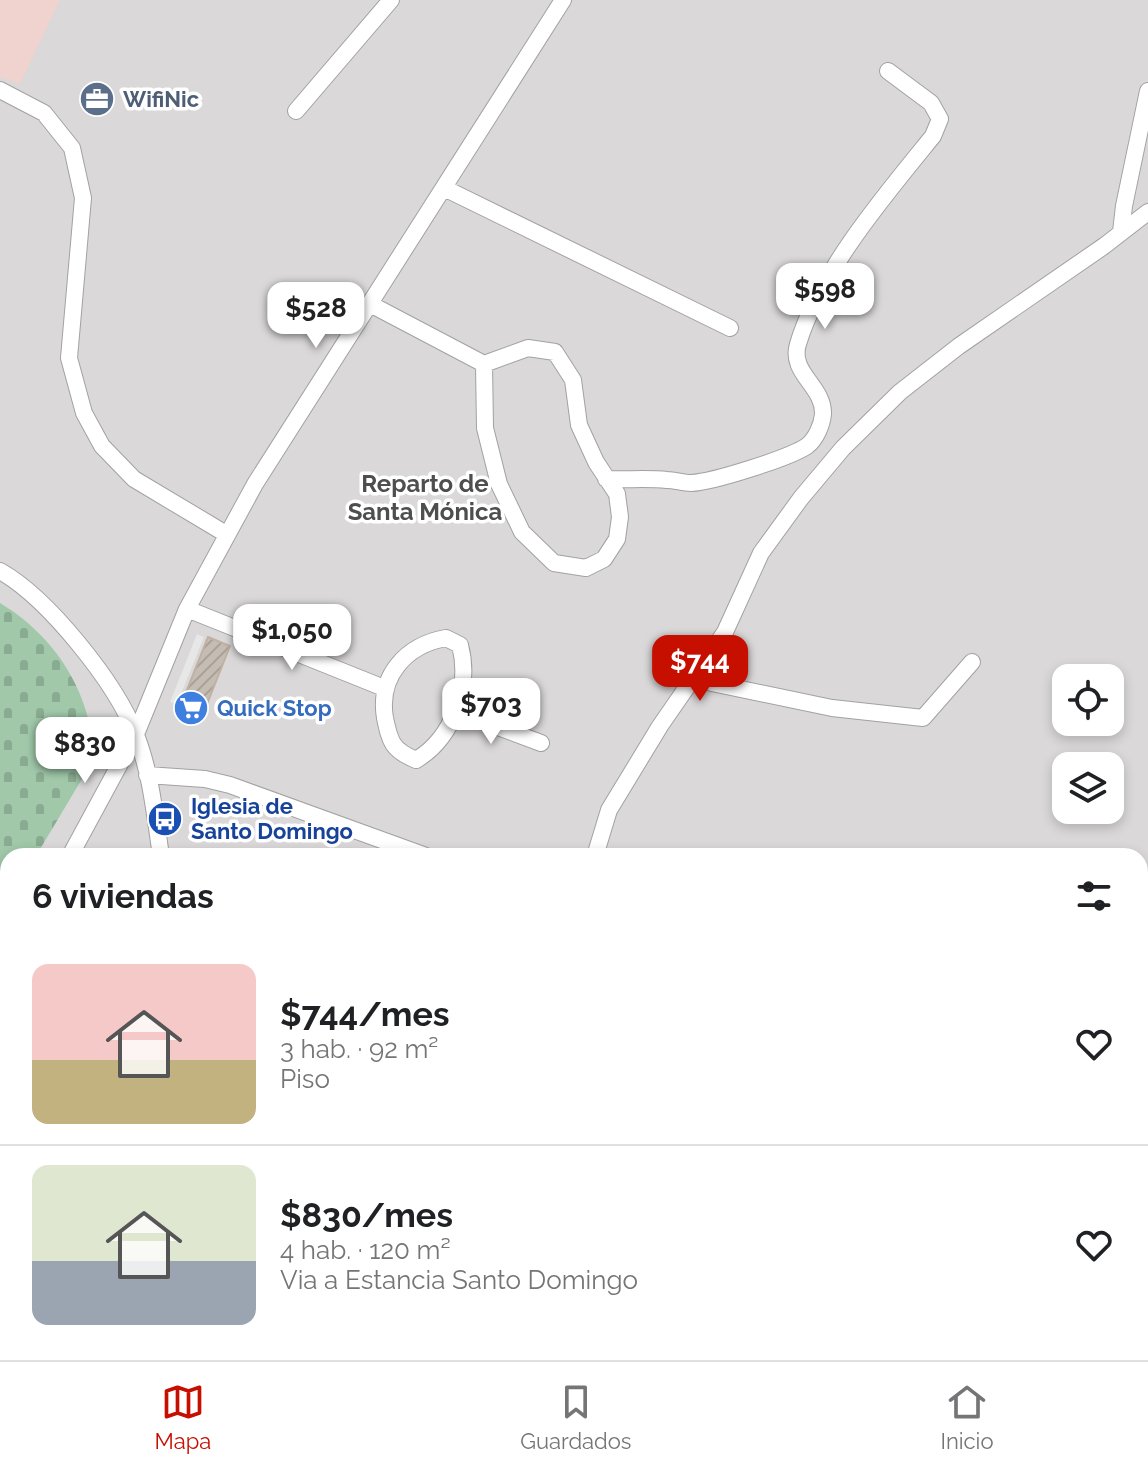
<!DOCTYPE html>
<html lang="es">
<head>
<meta charset="utf-8">
<style>
	:root { --surface:#fff; --page:#f6f6f6; --text:#202124; --muted:#757577; --line:#e0e0e0; --accent:#c70f00 }
	body { margin:0; font-family:Raleway,sans-serif; background:var(--page); color:var(--text); height:100vh; display:flex; flex-direction:column; font-size:30px; white-space:nowrap }
	* { box-sizing:border-box; margin:0 }
	p { font-size:26px; color:var(--muted) }
	.icon { flex:none; width:44px; height:44px; fill:none; stroke:currentColor; stroke-width:2; stroke-linecap:round; stroke-linejoin:round }
	.map { position:relative; flex:1; overflow:hidden }
	.drawer { position:absolute; left:0px; top:848px; width:1148px; height:512px; display:flex; flex-direction:column; background:var(--surface); border-radius:24px 24px 0 0; box-shadow:0 4px 12px #0003 }
	.drawer>* { flex:none }
	.tools { position:absolute; left:1052px; top:664px; display:grid; gap:16px }
	.tools a { display:grid; place-items:center; width:72px; height:72px; border-radius:16px; background:var(--surface); box-shadow:0 4px 12px #0003; font-size:40px }
	.price { position:absolute; translate:-50% -68px; padding:0 18px; border-radius:16px; background:#fff; color:#222; font-size:26px; line-height:52px; filter:drop-shadow(0 2px 4px #0008) }
	.price::after { content:''; position:absolute; left:50%; top:48px; width:24px; height:18px; margin-left:-12px; background:inherit; clip-path:polygon(0 0,100% 0,50% 100%) }
	.price.current { background:var(--accent); color:#fff }
	ul { padding:0; list-style:none }
	li { display:flex; align-items:center; gap:24px; height:200px; padding:0 32px }
	li+li { border-top:2px solid var(--line) }
	li span { display:grid; place-items:center; flex:none; width:224px; height:160px; border-radius:16px; color:#555 }
	li>.icon { margin-inline-start:auto }
	span .icon { width:96px; height:96px; fill:#fffc; stroke-width:1 }
	li b { font-size:34px }
	h2 { display:flex; justify-content:space-between; align-items:center; height:96px; padding:0 32px; font-size:34px }
	.tabs { display:flex; justify-content:space-around; align-items:center; height:112px; border-top:2px solid var(--line); background:var(--surface); font-size:22px; color:var(--muted) }
	.tabs a { display:grid; justify-items:center; gap:4px }
	.tabs .current { color:var(--accent) }
	.map>svg:first-child { display:block }
</style>
</head>
<body>
<div class="map">
<svg width="1148" height="1360" viewBox="0 0 1148 1360">
	<defs>
		<pattern id="cemetery-stones" width="16" height="16" patternUnits="userSpaceOnUse" patternTransform="scale(2)"><rect width="16" height="16" fill="#a0c8a9"/><path d="M2 7V4a2 2 0 0 1 4 0v3zM10 15v-3a2 2 0 0 1 4 0v3z" fill="#89ab91"/></pattern>
		<pattern id="building-hatch" width="6" height="6" patternUnits="userSpaceOnUse" patternTransform="scale(2)"><rect width="6" height="6" fill="#c5bdb3"/><path d="M-1 1l2-2M0 6l6-6M5 7l2-2" fill="none" stroke="#a9a299"/></pattern>
	</defs>
	<rect width="100%" height="100%" fill="#eeeae0"/>
	<path fill="#dad8d8" fill-rule="evenodd" d="M0,0H1148V1360H0ZM1066,678H1110V722H1066ZM1066,766H1110V810H1066ZM8,856H1140V1352H8Z"/>
	<path fill="#f0d2ce" d="M0,0H60L20,84L0,77Z"/>
	<path fill="url(#cemetery-stones)" d="M0,603C40,627 71,664 85,708C90,723 92,741 95,757L36,856H8V902L0,915Z"/>
	<path fill="#e7e7e7" d="M197,634L204,637L177,704L170,702Z"/>
	<path fill="url(#building-hatch)" stroke="#c0b1a2" stroke-width="2" d="M208,637L230,646L201,719L179,710Z"/>
	<g fill="none" stroke-linecap="round" stroke-linejoin="round">
		<g stroke="#a2a2a2" stroke-width="18">
			<path id="minor" d="M0,90L44,113L72,148L83,198L69,358L84,413L102,446L134,479L226,534
				M296,111L391,0
				M444,188L730,328
				M1121,232L1124,206L1148,91
				M370,304L484,364L528,348L555,352L573,380L579,425L596,462L617,494L620,517L617,539L604,559L586,568L554,563L522,532L499,484L485,428L484,364
				M606,479C626,480 647,478 667,480C675,480 683,483 691,483C713,482 789,458 807,446C816,439 822,425 823,414C824,386 789,373 798,344C820,271 885,195 933,136L940,119L931,103L888,71
				M0,571C48,598 116,683 136,735C151,773 155,816 161,856
				M187,609L384,688
				M446,638L460,645C471,687 453,738 416,760C392,750 390,742 385,718C378,676 406,645 446,638Z
				M695,674L712,683L832,708L923,718L972,662
				M455,711L541,743
				M147,775L205,779L230,785L426,856
				M70,856L136,734L187,609L255,484L563,0
				M595,856L609,810L660,726L725,632L761,553L801,498L843,448L900,392L959,346L1104,246L1148,212
				M0,967L8,956
				M0,1043L8,1046
				M0,1172L8,1156
				M501,1352L504,1360
				M642,1352L650,1360
				M182,1360L187,1352"/>
		</g>
		<use href="#minor" stroke="#fff" stroke-width="16"/>
	</g>
	<defs>
		<g id="office-disc" transform="scale(1.8)"><circle r="9.5" fill="#5c6f8a" stroke="#fff"/><path d="M-6-3h4V-5.5h4V-3h4V5H-6ZM-1-4.5V-3h2v-1.5ZM-6 0V1H6V0Z" fill="#fff"/></g>
		<g id="supermarket-disc" transform="scale(1.8)"><circle r="9.5" fill="#3f7fe0" stroke="#fff"/><path d="M-6-5.5h2.5l.6 2H6L4.5 2H-2.5L-4.4-4H-6ZM-1.5 3.2a1.3 1.3 0 1 0 .1 0ZM3 3.2a1.3 1.3 0 1 0 .1 0Z" fill="#fff"/></g>
		<g id="bus-disc" transform="scale(1.8)"><circle r="9.5" fill="#1a4fb4" stroke="#fff"/><path d="M-5-6H5V4H4V6H2V4H-2V6H-4V4H-5ZM-3.5-4V0h7V-4ZM-3.5 1.2v1.5H-2V1.2ZM2 1.2v1.5H3.5V1.2Z" fill="#fff"/></g>
	</defs>
	<g fill-rule="evenodd">
		<use href="#office-disc" x="97" y="99"/>
		<use href="#supermarket-disc" x="191" y="708"/>
		<use href="#bus-disc" x="165" y="819"/>
	</g>
	<g text-anchor="middle" stroke-width="7" stroke-linejoin="round" paint-order="stroke">
		<g font-size="22" font-weight="bold" fill="#4e5e75" stroke="#fff" text-anchor="start">
			<text x="123" y="107">WifiNic</text>
		</g>
		<g font-size="22" font-weight="bold" fill="#366cbe" stroke="#fff" text-anchor="start">
			<text x="217" y="716">Quick Stop</text>
		</g>
		<g font-size="22" font-weight="bold" fill="#164399" stroke="#fff" text-anchor="start">
			<text x="191" y="814">Iglesia de<tspan x="191" dy="25">Santo Domingo</tspan></text>
		</g>
		<g font-size="24" font-weight="bold" fill="#4e4e4e" stroke="#fff">
			<text x="425" y="492">Reparto de<tspan x="425" dy="28">Santa Mónica</tspan></text>
		</g>
	</g>
</svg>
<div class="tools">
<a><svg class="icon" aria-label="locate" viewBox="0 0 24 24"><circle cx="12" cy="12" r="6"/><path d="M12 2v4M12 18v4M2 12h4M18 12h4"/></svg></a>
<a><svg class="icon" aria-label="layers" viewBox="0 0 24 24"><path d="M12 4l9 5-9 5-9-5zM3 14l9 5 9-5"/></svg></a>
</div>
<b class="price" style="left:825px;top:331px">$598</b>
<b class="price" style="left:316px;top:350px">$528</b>
<b class="price" style="left:292px;top:672px">$1,050</b>
<b class="price current" style="left:700px;top:703px">$744</b>
<b class="price" style="left:491px;top:746px">$703</b>
<b class="price" style="left:85px;top:785px">$830</b>
<section class="drawer">
<h2>6 viviendas<svg class="icon" aria-label="filters" viewBox="0 0 24 24"><path d="M4 7h16M4 17h16"/><circle cx="9" cy="7" r="2"/><circle cx="15" cy="17" r="2"/></svg></h2>
<ul>
<li><span style="background:linear-gradient(#f6c9c9 60%,#c2b280 0)"><svg class="icon" aria-label="home" viewBox="0 0 24 24"><path d="M3 11l9-7 9 7M6 9v11h12V9"/></svg></span><div><b>$744/mes</b><p>3 hab. · 92 m²</p><p>Piso</p></div><svg class="icon" aria-label="heart" viewBox="0 0 24 24"><path d="M12 20l-8-8c-3-5 5-10 8-4 3-6 11-1 8 4z"/></svg></li>
<li><span style="background:linear-gradient(#dfe7d0 60%,#9aa5b1 0)"><svg class="icon" aria-label="home" viewBox="0 0 24 24"><path d="M3 11l9-7 9 7M6 9v11h12V9"/></svg></span><div><b>$830/mes</b><p>4 hab. · 120 m²</p><p>Via a Estancia Santo Domingo</p></div><svg class="icon" aria-label="heart" viewBox="0 0 24 24"><path d="M12 20l-8-8c-3-5 5-10 8-4 3-6 11-1 8 4z"/></svg></li>
</ul>
</section>
</div>
<nav class="tabs">
<a class="current"><svg class="icon" aria-label="map" viewBox="0 0 24 24"><path d="M3 6l6-2 6 2 6-2v14l-6 2-6-2-6 2zM9 4v14M15 6v14"/></svg>Mapa</a>
<a><svg class="icon" aria-label="saved" viewBox="0 0 24 24"><path d="M7 4h10v16l-5-4-5 4z"/></svg>Guardados</a>
<a><svg class="icon" aria-label="home" viewBox="0 0 24 24"><path d="M3 11l9-7 9 7M6 9v11h12V9"/></svg>Inicio</a>
</nav>
</body>
</html>
